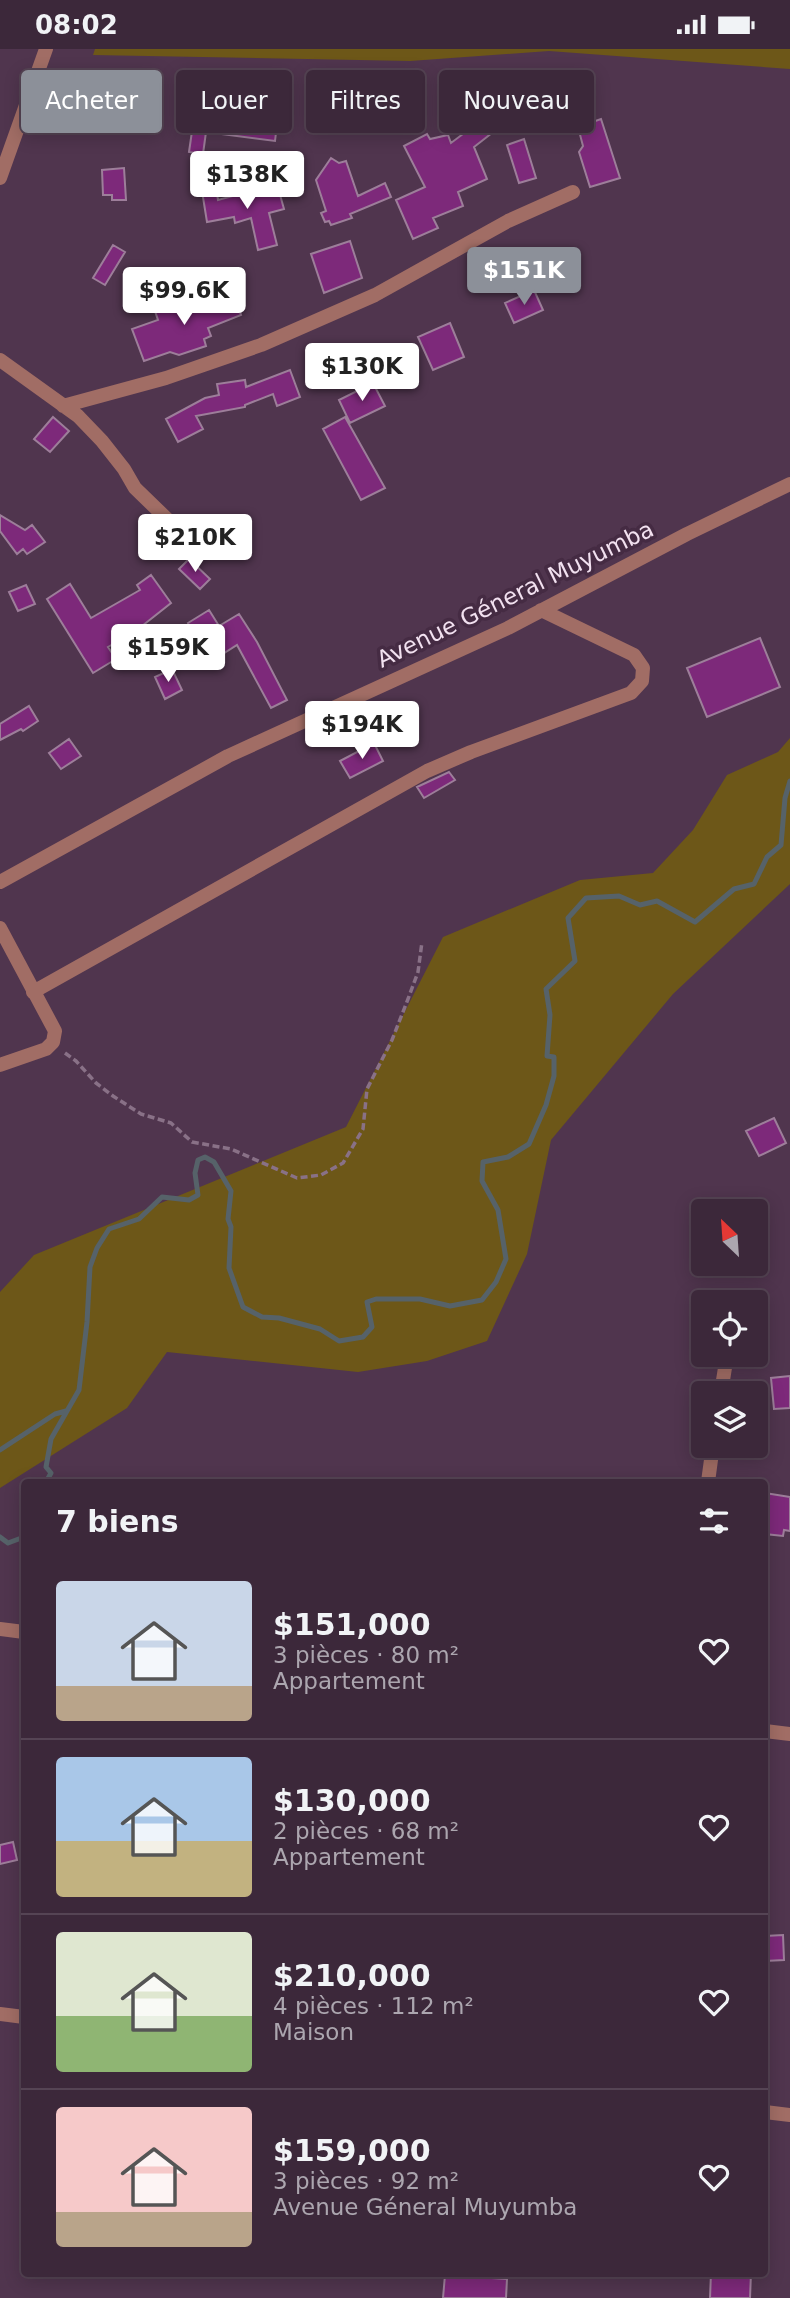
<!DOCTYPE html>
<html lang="fr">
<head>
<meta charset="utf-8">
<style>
	:root { --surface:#3c283a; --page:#473445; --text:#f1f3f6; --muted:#aca6af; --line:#554454; --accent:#8c9099 }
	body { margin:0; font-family:"DejaVu Sans",sans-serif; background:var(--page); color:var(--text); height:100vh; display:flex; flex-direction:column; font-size:26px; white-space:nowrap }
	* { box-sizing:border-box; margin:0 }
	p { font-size:23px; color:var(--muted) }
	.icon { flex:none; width:38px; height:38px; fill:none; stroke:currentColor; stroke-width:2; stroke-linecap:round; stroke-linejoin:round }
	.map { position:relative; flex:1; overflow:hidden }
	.details { position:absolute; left:21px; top:1430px; width:747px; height:798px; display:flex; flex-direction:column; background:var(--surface); border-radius:7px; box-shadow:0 4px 18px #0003,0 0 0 2px var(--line) }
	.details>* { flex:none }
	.guide { position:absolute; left:21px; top:21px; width:749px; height:63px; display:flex; gap:14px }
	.needle { width:46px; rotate:335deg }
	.tools { position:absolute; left:691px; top:1150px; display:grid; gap:14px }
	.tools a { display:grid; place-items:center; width:77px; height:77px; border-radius:7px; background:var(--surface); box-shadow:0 4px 18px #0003,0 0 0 2px var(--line); font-size:35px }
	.price { position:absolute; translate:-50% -60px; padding:0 16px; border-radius:7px; background:#fff; color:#222; font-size:23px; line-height:46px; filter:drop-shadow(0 2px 4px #0008) }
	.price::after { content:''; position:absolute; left:50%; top:42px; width:21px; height:16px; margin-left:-10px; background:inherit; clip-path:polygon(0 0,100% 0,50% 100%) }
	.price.on { background:var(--accent); color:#fff }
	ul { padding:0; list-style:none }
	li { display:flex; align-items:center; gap:21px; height:175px; padding:0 35px }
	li+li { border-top:2px solid var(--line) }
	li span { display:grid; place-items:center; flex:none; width:196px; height:140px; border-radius:7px; color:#555 }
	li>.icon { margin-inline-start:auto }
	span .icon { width:84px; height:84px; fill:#fffc; stroke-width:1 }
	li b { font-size:30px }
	h2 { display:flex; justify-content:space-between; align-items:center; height:84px; padding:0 35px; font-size:30px }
	.tag { padding:0 24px; border-radius:7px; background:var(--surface); box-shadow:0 4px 18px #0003,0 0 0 2px var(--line); font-size:24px; line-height:63px }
	.tag.on { background:var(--accent); color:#fff }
	.status { display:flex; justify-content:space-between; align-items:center; height:49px; padding:0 35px; background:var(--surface); direction:ltr }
	.status svg { height:19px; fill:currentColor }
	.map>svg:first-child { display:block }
</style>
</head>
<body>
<div class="status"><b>08:02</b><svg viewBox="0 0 49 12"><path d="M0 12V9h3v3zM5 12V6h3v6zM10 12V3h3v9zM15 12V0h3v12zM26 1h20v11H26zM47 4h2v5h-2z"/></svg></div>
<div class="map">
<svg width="790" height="2249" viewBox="0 0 790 2249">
	<rect width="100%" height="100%" fill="#50354e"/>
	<path fill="#6d5718" d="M95,0H790V20L549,2L410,12L93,6Z
		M790,689V835L673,945L551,1091L527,1205L487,1292L427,1312L358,1323L167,1303L127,1359L0,1439V1243L34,1206L346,1078L443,888L580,831L653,824L693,781L727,726L778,703Z"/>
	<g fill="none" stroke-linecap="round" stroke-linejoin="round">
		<path stroke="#566269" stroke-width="5" d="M0,1401L55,1365L66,1362
			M46,1433L51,1424L46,1418L51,1390L79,1341L87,1273L90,1218L97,1199L109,1180L139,1170L162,1148L189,1151L198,1146L195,1124L198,1111L205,1108L214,1113L231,1142L228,1170L231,1178L229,1219L243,1258L262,1268L279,1269L320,1280L339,1292L363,1288L372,1278L367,1253L376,1250H420L450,1257L482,1251L496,1233L506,1210L498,1161L482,1132L483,1113L508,1108L529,1095L546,1056L554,1027V1008L547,1007L550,966L546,940L575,912L568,869L586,849L619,847L640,856L657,852L695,873L734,840L754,835L767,808L781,796L785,749L790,732
			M0,1488L8,1494L24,1488"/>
	</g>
	<path fill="#7d297a" stroke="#9d7e9a" stroke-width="2" d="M197,48L236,54V48L259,51V56L279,59L275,92L206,83L203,105L189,103Z
		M487,67L497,80L474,98L487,130L458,143L463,157L433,169L438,179L413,190L396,151L425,138L404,97L427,85L430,90L448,86L451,94Z
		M601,70L620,129L590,138L579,103L583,97L578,78Z
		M524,90L536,129L519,134L507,96Z
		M331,109L339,114L346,112L358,147L385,134L391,148L350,165L352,169L331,176L329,172L325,173L321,164L326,162L316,131Z
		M124,119L126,151H112V146H103L102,121Z
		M277,135L284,160L269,164L277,196L258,201L251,169L235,174L234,168L207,173L202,142L216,139L218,151Z
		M350,192L362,229L324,244L311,205Z
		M113,196L125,203L105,236L93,229Z
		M534,241L543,261L514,274L505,254Z
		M233,244L241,266L208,279L211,287L204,290L206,297L179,306L170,303L144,312L132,280L158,271L155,262L193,249L196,257Z
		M450,274L464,308L433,321L418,288Z
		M290,321L300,348L277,357L273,345L245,356V358L196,367L203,380L178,393L166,370L205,349L219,346L217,335L245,331L246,338Z
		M373,334L385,357L350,374L339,351Z
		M53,368L69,382L50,403L34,390Z
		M345,368L385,439L361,451L323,380Z
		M0,466L25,481L32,476L45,493L27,505L23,500L17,505L0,482Z
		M189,510L210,530L200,540L179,520Z
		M151,526L171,554L137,581L108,598L116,610L93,624L47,550L70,535L91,569L140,541L137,536Z
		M26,536L35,555L18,562L9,543Z
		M209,561L219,577L239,565L257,593L287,651L271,659L237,596L210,613L188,574Z
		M760,589L780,638L707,668L687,619Z
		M172,620L182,641L165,650L155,628Z
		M29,657L38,672L23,682L21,680L0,691V675Z
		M69,690L81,707L61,720L49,704Z
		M374,694L383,712L350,729L340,712Z
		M449,723L455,731L424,749L417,738Z
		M774,1069L786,1094L759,1107L746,1082Z
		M790,1327V1359L774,1360L771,1329Z
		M765,1444L790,1448V1482L784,1481L783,1487L765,1485Z
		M13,1793L17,1811L0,1815V1796Z
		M783,1886L784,1911L765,1912V1887Z
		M711,2224H751L750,2249H710Z
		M445,2226L507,2230L506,2249H443Z"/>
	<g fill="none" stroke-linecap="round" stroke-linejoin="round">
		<path stroke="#897187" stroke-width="3.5" stroke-dasharray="7 3.5" stroke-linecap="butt" d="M65,1004L76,1012L96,1034L113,1047L141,1065L171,1074L192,1093L231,1100L297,1129L321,1126L343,1114L363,1080L367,1040L392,991L408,950L418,923L422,893"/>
		<path stroke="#a16d65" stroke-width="14" d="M0,311L78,367L102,392L124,420L135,439L199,501
			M63,357L166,329L261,296L375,246L508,172L573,143
			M0,833L228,707L508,579L687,485L790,435
			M0,879L55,982L53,993L46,1000L0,1016
			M33,943L427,722L471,703L631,644L642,632L643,619L634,606L541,561
			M721,1344L727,1306
			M708,1433L713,1396
			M0,1580L24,1583
			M765,1682L790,1685
			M0,1965L24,1968
			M765,2063L790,2066"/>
		<path stroke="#a16d65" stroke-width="14" d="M0,129L46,0"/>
	</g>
	<g text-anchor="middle" stroke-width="7" stroke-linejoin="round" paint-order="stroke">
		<g font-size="23" fill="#f2e1f0" stroke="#452b43">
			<text transform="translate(515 545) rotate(-26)" y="8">Avenue Géneral Muyumba</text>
		</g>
	</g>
</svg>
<div class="tools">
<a><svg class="needle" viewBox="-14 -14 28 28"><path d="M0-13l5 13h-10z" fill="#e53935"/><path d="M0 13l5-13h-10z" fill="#aca6af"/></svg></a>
<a><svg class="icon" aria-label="locate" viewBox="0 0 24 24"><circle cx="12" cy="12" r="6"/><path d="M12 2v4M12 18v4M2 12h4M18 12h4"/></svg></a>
<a><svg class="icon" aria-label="layers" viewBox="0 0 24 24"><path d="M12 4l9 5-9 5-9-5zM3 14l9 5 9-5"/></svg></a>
</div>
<b class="price" style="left:247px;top:162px">$138K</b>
<b class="price on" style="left:524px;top:258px">$151K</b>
<b class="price" style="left:184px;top:278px">$99.6K</b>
<b class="price" style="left:362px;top:354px">$130K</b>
<b class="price" style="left:195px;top:525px">$210K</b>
<b class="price" style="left:168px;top:635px">$159K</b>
<b class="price" style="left:362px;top:712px">$194K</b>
<div class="guide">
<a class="tag on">Acheter</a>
<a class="tag">Louer</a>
<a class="tag">Filtres</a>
<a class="tag">Nouveau</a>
</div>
<section class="details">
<h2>7 biens<svg class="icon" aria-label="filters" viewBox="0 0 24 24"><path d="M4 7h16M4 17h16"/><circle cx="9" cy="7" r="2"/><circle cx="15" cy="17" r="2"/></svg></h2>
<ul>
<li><span style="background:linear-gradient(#c9d6e8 75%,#b9a48a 0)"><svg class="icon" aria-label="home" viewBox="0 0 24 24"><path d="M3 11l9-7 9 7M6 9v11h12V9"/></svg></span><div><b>$151,000</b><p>3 pièces · 80 m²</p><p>Appartement</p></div><svg class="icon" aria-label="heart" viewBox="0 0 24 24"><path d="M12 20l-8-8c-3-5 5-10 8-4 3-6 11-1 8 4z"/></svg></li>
<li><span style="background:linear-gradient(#a9c7e8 60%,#c2b280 0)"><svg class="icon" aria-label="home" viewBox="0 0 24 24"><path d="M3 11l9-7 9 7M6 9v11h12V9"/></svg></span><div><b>$130,000</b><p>2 pièces · 68 m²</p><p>Appartement</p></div><svg class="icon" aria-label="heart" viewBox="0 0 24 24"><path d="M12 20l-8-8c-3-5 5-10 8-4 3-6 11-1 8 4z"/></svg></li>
<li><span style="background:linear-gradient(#dfe7d0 60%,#8fb573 0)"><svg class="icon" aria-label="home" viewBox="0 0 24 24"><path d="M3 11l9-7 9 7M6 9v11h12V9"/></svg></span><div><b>$210,000</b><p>4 pièces · 112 m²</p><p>Maison</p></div><svg class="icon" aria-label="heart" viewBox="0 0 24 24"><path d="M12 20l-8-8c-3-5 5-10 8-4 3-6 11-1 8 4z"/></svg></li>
<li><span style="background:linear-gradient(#f6c9c9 75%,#b9a48a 0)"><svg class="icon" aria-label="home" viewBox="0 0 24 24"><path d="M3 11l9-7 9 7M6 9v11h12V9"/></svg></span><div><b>$159,000</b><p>3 pièces · 92 m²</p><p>Avenue Géneral Muyumba</p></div><svg class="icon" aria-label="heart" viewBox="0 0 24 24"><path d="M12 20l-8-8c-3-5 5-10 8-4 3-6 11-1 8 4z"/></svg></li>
</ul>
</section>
</div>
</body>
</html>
